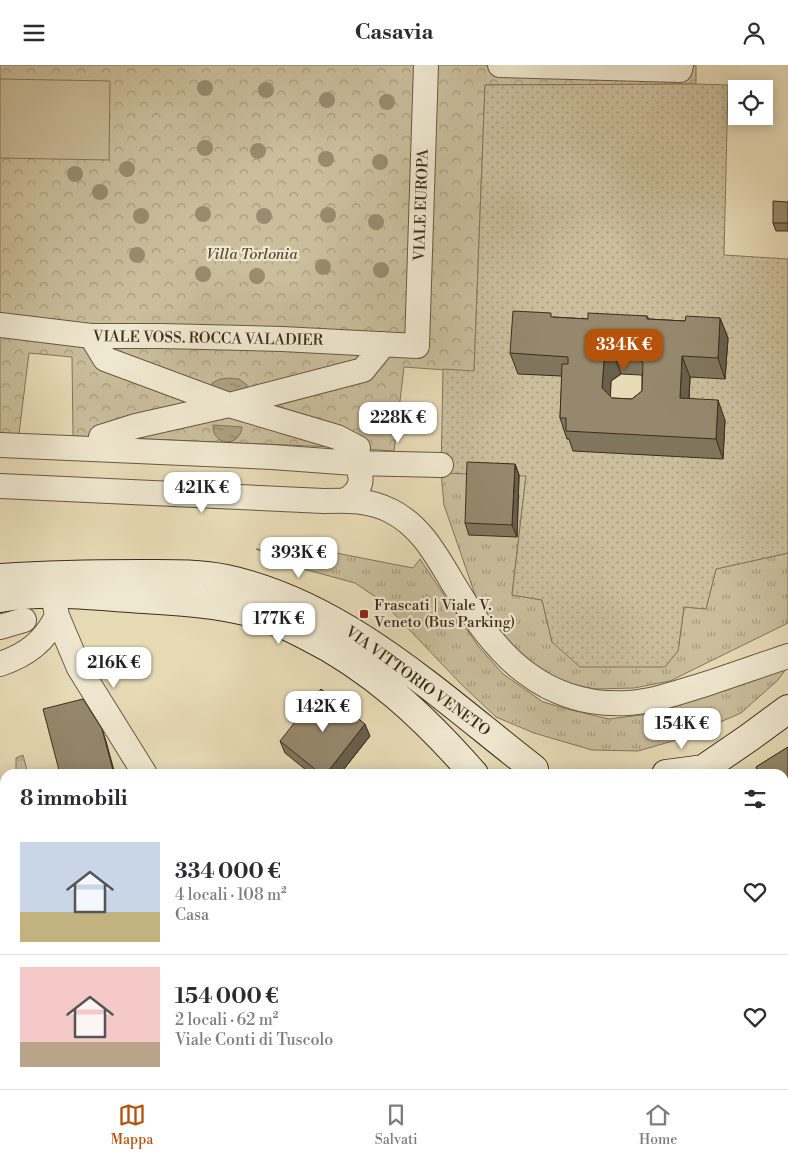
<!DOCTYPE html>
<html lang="it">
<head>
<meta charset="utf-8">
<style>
	:root { --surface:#fff; --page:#f2f2f3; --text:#2b2b33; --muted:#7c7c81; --line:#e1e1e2; --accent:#b45309 }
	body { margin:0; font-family:"Libre Bodoni",serif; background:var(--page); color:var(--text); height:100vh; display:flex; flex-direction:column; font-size:19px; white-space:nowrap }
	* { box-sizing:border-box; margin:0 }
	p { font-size:16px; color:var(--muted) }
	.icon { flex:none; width:28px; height:28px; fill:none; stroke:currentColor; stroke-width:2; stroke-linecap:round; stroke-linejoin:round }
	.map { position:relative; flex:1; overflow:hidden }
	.panel { position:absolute; left:0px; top:704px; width:789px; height:321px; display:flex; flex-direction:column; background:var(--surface); border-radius:15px 15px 0 0; box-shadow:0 2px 12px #0003 }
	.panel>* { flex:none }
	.fabs { position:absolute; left:728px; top:15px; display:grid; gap:10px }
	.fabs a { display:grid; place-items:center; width:45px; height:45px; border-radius:0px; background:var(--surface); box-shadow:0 2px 12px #0003; font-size:25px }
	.price { position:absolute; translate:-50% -42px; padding:0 11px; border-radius:10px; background:#fff; color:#222; font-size:16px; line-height:32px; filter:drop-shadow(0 1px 2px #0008) }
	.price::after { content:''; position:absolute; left:50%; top:30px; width:15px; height:11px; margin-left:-8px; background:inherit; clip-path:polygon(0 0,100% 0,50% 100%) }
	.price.active { background:var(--accent); color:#fff }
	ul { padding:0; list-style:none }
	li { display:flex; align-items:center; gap:15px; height:125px; padding:0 20px }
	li+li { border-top:1px solid var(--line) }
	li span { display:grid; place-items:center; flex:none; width:140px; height:100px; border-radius:0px; color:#555 }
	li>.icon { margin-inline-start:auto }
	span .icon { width:60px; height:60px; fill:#fffc; stroke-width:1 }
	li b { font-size:21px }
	h2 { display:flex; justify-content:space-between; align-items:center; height:60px; padding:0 20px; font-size:21px }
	header { display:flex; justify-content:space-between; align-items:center; height:65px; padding:0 20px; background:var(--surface); font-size:22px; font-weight:800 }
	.menu { display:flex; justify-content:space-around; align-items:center; height:70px; border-top:1px solid var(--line); background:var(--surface); font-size:14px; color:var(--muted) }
	.menu a { display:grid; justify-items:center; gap:2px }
	.menu .active { color:var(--accent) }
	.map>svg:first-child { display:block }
</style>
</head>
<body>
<header><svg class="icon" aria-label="menu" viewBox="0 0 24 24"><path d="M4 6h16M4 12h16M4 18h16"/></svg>Casavia<svg class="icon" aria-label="person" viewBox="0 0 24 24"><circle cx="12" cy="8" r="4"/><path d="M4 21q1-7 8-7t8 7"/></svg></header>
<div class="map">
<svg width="788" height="1024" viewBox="0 0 788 1024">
	<defs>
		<pattern id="grass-tufts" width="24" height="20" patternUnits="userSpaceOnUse" patternTransform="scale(1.25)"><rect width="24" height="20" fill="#cabe9c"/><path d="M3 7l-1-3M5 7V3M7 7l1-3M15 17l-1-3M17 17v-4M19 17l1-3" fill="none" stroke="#a59b7e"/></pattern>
		<pattern id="forest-crowns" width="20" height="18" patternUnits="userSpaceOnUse" patternTransform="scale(1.25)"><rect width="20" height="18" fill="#cabe9c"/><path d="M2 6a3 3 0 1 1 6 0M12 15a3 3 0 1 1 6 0" fill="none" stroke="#a59b7e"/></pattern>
		<pattern id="garden-dots" width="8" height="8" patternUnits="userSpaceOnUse" patternTransform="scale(1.25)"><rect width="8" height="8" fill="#cabe9c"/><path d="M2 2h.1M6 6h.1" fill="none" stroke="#a59b7e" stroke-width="1.8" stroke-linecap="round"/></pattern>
		<pattern id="water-ripples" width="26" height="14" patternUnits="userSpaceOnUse" patternTransform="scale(1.25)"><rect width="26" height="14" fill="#ada081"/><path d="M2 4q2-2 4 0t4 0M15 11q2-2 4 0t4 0" fill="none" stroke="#8e8369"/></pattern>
	</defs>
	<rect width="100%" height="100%" fill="#e7dbb6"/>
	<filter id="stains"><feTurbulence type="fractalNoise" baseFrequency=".004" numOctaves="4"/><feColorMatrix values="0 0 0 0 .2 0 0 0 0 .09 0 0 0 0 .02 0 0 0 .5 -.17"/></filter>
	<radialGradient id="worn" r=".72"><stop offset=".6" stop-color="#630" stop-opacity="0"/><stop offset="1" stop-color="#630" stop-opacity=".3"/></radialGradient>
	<path fill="url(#grass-tufts)" stroke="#84765c" d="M441,408L526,410L512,530L542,535L552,577L678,586L684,542L706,544L716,504L788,488V558L670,616L634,623L595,624L566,618L537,602L510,578L479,541L444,440Z
		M256,484L336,488L413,503L420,494L478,581L503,609L543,637L571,645L609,654L658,648L752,611L788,601L778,615L741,648L683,673L638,686L592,685L534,668L496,652L460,618L383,537L355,518L300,503Z
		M23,690L28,709H16V693Z
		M0,868H5V1020H27L28,1024H0Z
		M600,1020H667L666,1024H599Z"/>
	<path fill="url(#forest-crowns)" stroke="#84765c" d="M0,0H696V19L485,20L474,307L404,302L394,386L333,382L73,371L72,292L29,288L19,369L0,368Z"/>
	<path fill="url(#garden-dots)" stroke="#84765c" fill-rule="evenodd" d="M696,19L728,20L724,190L788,194V488L716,504L706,544L684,542L678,586L665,602H580L552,577L542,535L512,530L526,411L441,408L443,304L474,306L485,20ZM558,269L690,312L688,353L574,374H567L576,312L518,308Z"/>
	<path fill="#cabe9c" stroke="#84765c" d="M0,14L110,16L109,95L0,93Z
		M788,902V1024H746L747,1020H784V914Z"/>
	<path fill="url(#water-ripples)" stroke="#807258" d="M230,313L239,314L247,320V323L235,330L212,321V318L220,314Z
		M213,360L242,362C240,383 212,381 213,360Z"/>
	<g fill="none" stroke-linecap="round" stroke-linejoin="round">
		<g stroke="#685942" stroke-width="26">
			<path id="street" d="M500,0L680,5L681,0
				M0,260L91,271H160L282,274L417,281L426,0
				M91,271L105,294L229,340L337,372L358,383
				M101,372L136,361L229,340L363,305L384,279
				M0,380L272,392L354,398C365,411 362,426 346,435
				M354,398L441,400
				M0,421L324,436C348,435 370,435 391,446C423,462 438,494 456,523C495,590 545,643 628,638C656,636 682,626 709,618C735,609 762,600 788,591
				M57,551L79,603L145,709
				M0,562L24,555
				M0,599C27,590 45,576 57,551L55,540
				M345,1020L348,1024"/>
		</g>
		<g stroke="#3d2e1b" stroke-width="30">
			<path id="secondary" d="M0,513C47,510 93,509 140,509C168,509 198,508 226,514C344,539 441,632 534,704
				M0,533C43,525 86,530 129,533C169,536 210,537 249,547C269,552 287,561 305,570C372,603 425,653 474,709
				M666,709L704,704
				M696,709L750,672L788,644
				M514,1024V1020
				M555,1024V1020"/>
		</g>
		<use href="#street" stroke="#efe8d0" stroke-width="24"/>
		<use href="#secondary" stroke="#efe8d0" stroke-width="28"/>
	</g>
	<g fill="#998c6f">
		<circle cx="205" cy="23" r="8"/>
		<circle cx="266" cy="25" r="8"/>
		<circle cx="327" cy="35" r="8"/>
		<circle cx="387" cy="37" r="8"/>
		<circle cx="205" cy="83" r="8"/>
		<circle cx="258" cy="86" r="8"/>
		<circle cx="326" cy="94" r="8"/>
		<circle cx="380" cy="97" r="8"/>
		<circle cx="127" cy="104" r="8"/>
		<circle cx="75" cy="109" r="8"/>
		<circle cx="100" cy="127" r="8"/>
		<circle cx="203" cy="149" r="8"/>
		<circle cx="328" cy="150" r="8"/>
		<circle cx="141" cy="151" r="8"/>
		<circle cx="264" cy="151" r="8"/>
		<circle cx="376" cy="157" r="8"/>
		<circle cx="137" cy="190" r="8"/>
		<circle cx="323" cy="202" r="8"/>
		<circle cx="381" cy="205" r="8"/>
		<circle cx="203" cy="209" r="8"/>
		<circle cx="257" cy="211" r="8"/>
	</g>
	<path fill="#80755d" stroke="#3d2e1b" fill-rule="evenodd" d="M788,137V166H776L773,158Z
		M647,251L649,254L685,256L720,253L728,273L725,314L690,312L689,333L725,355L723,394L573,386L569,374H567L560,353L562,311L518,309L510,288L553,252L588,254ZM621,309L641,310L642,311V326L632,334L612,333L610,332L611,316Z
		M515,399L519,410L517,472L469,470L465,458Z
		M370,671L340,709H311L285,688L280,676Z
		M788,682V765L784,767V709L758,707L756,702Z
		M26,1020H144L130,1024H27Z
		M431,1020H485L486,1024H433Z"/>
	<path fill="#685f4c" stroke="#3d2e1b" d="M720,253L728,273L725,314L718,293Z
		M614,289L621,309L611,316L610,344L602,323L604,296Z
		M682,291L690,312L688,353L680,333Z
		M718,335L725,355L723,394L716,374Z
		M515,399L519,410L517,472L512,460Z
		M365,659L370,671L340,709H326Z
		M102,664L106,676L115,709H114Z
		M280,1020H284L283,1024H280Z
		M466,1020H485L486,1024H462Z"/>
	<path fill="#95886c" stroke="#3d2e1b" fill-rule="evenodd" d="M773,136L788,137V158H773Z
		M513,246L551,248V252L588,254V248L647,251V254L685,256L686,251L720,253L718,293L682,291L680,333L718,335L716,374L566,366V353H560L562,299H568V292L510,288ZM614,289L634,290L643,298L642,326L632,334L612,333L602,323L604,296Z
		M467,397L515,399L512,460L465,458Z
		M321,624L365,659L326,709H321L280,676Z
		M83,634L102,664L114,709H60L43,644Z
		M788,682V750L784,753V709H755L759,706L756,702Z
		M26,1020H112L98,1024H27Z
		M234,1020H280V1024H234Z
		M442,1020H466L462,1024H446Z
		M211,1022L233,1023V1024H211Z"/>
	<rect fill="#8f2418" stroke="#efe8d0" stroke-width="2" x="359" y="544" width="10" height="10" rx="2.5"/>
	<g text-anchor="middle" stroke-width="4.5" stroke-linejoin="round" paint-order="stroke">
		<g font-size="15" fill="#3d2e1b" stroke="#efe8d0">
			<text transform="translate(421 140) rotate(-88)" y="5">VIALE EUROPA</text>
			<text transform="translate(208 273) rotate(1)" y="5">VIALE VOSS. ROCCA VALADIER</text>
			<text transform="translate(418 616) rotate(36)" y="5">VIA VITTORIO VENETO</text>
		</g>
		<g font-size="15" font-style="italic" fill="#594b35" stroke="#efe8d0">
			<text x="252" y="194">Villa Torlonia</text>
		</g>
		<g font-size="15" fill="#3d2e1b" stroke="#efe8d0" text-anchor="start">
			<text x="374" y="545">Frascati | Viale V.<tspan x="374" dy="17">Veneto (Bus Parking)</tspan></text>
		</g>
	</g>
	<rect width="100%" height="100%" filter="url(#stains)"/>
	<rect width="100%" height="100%" fill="url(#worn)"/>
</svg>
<div class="fabs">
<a><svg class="icon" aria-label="locate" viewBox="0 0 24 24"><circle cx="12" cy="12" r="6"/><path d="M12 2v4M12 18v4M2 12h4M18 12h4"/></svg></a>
</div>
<b class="price active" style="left:624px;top:306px">334K €</b>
<b class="price" style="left:398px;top:379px">228K €</b>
<b class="price" style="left:202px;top:449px">421K €</b>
<b class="price" style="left:299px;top:514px">393K €</b>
<b class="price" style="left:279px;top:580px">177K €</b>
<b class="price" style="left:114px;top:624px">216K €</b>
<b class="price" style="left:323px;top:668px">142K €</b>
<b class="price" style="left:682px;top:685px">154K €</b>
<section class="panel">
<h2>8 immobili<svg class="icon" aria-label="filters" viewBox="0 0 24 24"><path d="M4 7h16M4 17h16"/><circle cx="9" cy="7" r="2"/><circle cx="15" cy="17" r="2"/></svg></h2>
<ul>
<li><span style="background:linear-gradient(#c9d6e8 70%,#c2b280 0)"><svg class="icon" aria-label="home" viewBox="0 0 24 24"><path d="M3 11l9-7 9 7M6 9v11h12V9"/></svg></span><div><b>334 000 €</b><p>4 locali · 108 m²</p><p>Casa</p></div><svg class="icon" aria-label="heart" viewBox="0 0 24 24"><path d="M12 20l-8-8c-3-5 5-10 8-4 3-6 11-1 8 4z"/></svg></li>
<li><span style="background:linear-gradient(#f6c9c9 75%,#b9a48a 0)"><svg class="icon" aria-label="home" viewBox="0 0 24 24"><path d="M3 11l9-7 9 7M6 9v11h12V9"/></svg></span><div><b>154 000 €</b><p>2 locali · 62 m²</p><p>Viale Conti di Tuscolo</p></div><svg class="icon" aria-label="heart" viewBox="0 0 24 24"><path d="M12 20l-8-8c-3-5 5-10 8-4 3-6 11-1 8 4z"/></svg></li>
</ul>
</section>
</div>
<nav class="menu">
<a class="active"><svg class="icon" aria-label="map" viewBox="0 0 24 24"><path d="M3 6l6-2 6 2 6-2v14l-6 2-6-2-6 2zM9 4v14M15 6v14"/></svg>Mappa</a>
<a><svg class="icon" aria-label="saved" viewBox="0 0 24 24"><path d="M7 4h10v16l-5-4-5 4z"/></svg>Salvati</a>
<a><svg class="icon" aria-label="home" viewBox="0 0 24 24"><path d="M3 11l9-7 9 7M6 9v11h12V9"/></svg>Home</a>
</nav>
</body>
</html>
